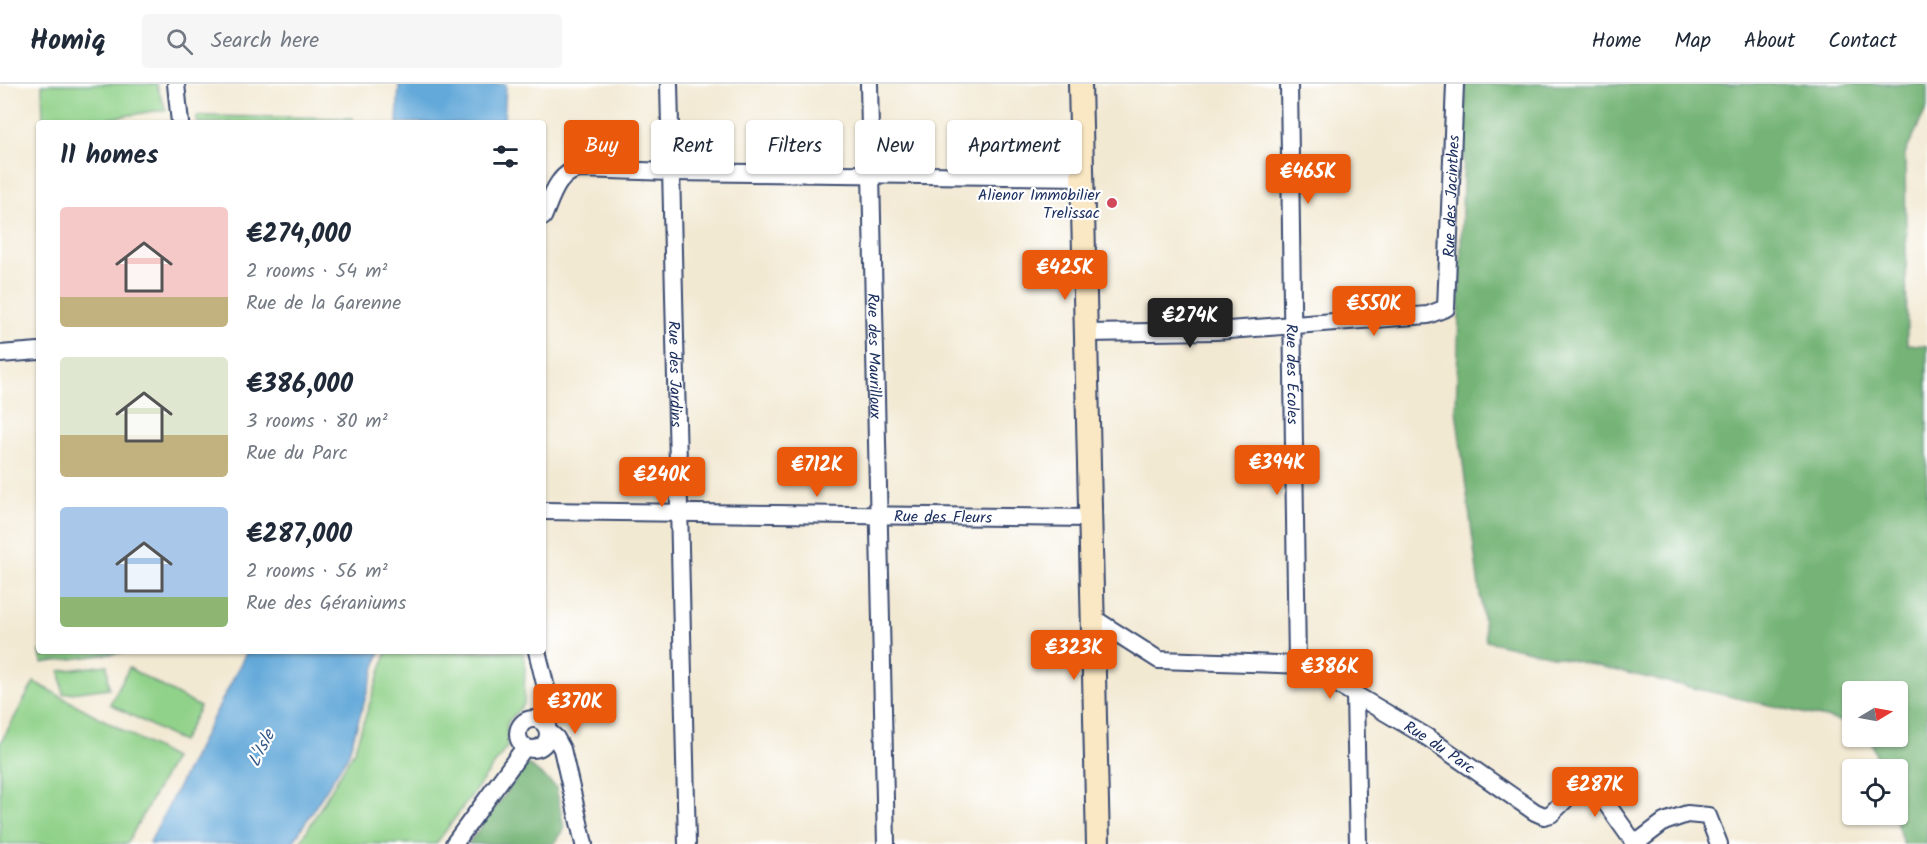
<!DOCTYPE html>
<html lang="en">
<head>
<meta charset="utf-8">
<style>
	:root { --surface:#fff; --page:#f6f6f7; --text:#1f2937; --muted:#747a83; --line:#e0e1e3; --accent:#ea580c }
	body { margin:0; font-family:Kalam,sans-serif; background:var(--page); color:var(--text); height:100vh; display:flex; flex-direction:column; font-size:22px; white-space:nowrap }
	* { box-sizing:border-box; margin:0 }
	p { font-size:20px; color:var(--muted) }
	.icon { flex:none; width:33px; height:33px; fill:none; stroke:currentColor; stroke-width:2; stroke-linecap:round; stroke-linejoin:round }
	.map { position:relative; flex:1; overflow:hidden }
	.details { position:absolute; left:36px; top:36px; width:510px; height:534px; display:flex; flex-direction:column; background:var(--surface); border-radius:6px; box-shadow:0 2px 4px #0004 }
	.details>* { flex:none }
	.banner { position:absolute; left:564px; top:36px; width:570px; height:54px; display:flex; gap:12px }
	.needle { width:39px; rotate:80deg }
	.fabs { position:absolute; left:1842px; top:597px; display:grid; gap:12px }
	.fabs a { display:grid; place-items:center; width:66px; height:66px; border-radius:6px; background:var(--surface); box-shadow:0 2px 4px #0004; font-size:30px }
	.price { position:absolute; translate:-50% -51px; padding:0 14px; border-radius:6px; background:var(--accent); color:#fff; font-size:20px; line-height:39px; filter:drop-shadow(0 2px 3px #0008) }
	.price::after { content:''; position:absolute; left:50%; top:36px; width:18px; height:14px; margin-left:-9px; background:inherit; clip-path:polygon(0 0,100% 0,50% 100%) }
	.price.current { background:#222; color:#fff }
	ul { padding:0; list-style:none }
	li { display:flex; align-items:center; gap:18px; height:150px; padding:0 24px }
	li span { display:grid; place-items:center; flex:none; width:168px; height:120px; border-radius:6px; color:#555 }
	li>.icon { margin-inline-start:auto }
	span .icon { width:72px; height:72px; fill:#fffc; stroke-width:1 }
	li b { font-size:26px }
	h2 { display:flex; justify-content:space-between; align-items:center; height:72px; padding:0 24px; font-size:26px }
	.pill { padding:0 21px; border-radius:6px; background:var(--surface); box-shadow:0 2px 4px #0004; font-size:21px; line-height:54px }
	.pill.current { background:var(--accent); color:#fff }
	header { display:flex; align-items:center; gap:36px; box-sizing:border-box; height:84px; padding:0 30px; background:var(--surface); border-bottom:2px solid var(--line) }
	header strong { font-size:28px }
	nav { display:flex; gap:33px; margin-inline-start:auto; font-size:21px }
	.search { width:420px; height:54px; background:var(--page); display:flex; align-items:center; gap:15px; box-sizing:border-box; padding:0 21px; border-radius:6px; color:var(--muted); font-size:22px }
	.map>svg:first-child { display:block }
</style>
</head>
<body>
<header>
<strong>Homiq</strong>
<div class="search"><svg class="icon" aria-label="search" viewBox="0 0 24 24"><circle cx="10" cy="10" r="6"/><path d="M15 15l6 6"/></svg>Search here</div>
<nav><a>Home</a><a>Map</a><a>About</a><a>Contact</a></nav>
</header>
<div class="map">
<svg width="1927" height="760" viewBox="0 0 1927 760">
	<rect width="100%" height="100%" fill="#fff"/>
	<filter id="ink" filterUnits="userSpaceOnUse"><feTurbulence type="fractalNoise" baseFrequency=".0167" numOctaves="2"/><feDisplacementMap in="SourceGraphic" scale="12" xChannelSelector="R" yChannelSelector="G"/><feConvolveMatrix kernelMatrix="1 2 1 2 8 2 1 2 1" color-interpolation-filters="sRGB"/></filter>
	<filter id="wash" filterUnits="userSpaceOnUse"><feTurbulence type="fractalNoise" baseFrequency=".008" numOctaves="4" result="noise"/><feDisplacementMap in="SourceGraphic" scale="24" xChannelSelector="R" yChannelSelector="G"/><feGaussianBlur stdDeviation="1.35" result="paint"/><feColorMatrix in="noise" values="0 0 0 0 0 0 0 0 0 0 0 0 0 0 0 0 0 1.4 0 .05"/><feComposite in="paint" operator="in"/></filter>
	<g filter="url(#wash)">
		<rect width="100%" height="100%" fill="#f2e9d3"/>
		<path fill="#91d28a" stroke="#568074" stroke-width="1.5" d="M42,0H157C158,11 164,16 166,27H154L83,39H43Z
			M197,32L353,34V39H197Z
			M40,567H124V568L42,579Z
			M387,567H522L525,580L524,620L507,639V663L436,760H299L354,667Z
			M107,581L109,604L63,610L60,587Z
			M129,584L200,623L182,658L110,620Z
			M34,598L174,674L127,760H0V660Z"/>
		<path fill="#74b476" stroke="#48726a" stroke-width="1.5" d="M1466,0H1927V23L1905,70L1907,260L1927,262V760H1903L1894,731L1898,730V686L1880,685L1870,653L1898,652V608H1852V640L1486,557L1456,326Z
			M528,680L556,703L564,744L554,760H468Z"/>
		<path fill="#64a9d9" stroke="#406c9c" stroke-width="1.5" d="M399,0H506L504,39H397Z
			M247,567H380L348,671L292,760H149Z"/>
	</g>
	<g filter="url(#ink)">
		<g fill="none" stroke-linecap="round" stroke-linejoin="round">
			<g stroke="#3b4b70" stroke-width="20">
				<g id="minor">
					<path d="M176,0L180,39"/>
					<path id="s1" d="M669,0L687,760"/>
					<path id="s2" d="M869,0L886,760"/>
					<path id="s3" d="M1289,0L1297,580"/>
					<path d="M543,133C551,115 557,88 580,85L671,88L1082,93"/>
					<path id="s4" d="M1086,249L1215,247L1428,231L1446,224L1455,0"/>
					<path d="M0,270L39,267"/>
					<path id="s5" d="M543,427L1091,434"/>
					<path id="s6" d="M1093,534L1159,576L1305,581L1427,653L1535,728L1544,732L1551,730L1574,707L1596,705L1635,760"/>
					<path d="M537,567L548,612L547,643"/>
					<path d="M1355,611L1358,760"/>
					<circle cx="533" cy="650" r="15"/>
					<path d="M548,647L556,654L562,665L584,760"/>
					<path d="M454,760L525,663"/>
					<path d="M1635,760L1664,738L1687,730L1708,732L1719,760"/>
				</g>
			</g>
			<g stroke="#3b4b70" stroke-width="26">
				<path id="secondary" d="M1080,0L1098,760"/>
			</g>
			<use href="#minor" stroke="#fff" stroke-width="16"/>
			<use href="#secondary" stroke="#fae7c3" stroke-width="22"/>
		</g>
	</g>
	<circle fill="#d1495b" stroke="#fff" stroke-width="2" cx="1112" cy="119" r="6"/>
	<g text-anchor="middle" stroke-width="4.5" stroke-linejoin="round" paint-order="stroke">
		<g font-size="16" fill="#1b2f5e" stroke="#fff" text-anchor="end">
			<text x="1100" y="116">Alienor Immobilier<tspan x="1100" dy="18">Trelissac</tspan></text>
		</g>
		<g font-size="16" fill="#1b2f5e" stroke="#fff">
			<text dy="6" stroke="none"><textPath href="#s4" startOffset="474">Rue des Jacinthes</textPath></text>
			<text dy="6" stroke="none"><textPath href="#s2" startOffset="272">Rue des Maurilloux</textPath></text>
			<text dy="6" stroke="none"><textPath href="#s1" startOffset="290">Rue des Jardins</textPath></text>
			<text dy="6" stroke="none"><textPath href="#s3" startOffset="290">Rue des Écoles</textPath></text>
			<text dy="6" stroke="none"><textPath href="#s5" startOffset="400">Rue des Fleurs</textPath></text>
			<text dy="6" stroke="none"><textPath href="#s6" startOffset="382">Rue du Parc</textPath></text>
		</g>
		<g font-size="18" font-style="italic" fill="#355a89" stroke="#fff">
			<text transform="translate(261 664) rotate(-63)" y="6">L'Isle</text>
		</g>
	</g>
</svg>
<div class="fabs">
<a><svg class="needle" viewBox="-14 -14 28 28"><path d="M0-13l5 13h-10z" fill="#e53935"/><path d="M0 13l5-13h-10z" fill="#747a83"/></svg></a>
<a><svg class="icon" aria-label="locate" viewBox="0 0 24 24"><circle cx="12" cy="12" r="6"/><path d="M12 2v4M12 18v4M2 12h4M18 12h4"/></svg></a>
</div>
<b class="price" style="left:1308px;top:121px">€465K</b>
<b class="price" style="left:1065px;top:217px">€425K</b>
<b class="price" style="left:1374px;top:253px">€550K</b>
<b class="price current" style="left:1190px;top:265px">€274K</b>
<b class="price" style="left:1277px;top:412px">€394K</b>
<b class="price" style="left:817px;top:414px">€712K</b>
<b class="price" style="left:662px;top:424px">€240K</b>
<b class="price" style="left:1074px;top:597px">€323K</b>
<b class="price" style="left:1330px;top:616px">€386K</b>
<b class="price" style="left:575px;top:651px">€370K</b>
<b class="price" style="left:1595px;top:734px">€287K</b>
<div class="banner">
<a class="pill current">Buy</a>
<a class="pill">Rent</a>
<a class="pill">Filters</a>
<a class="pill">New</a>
<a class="pill">Apartment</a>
</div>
<section class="details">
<h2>11 homes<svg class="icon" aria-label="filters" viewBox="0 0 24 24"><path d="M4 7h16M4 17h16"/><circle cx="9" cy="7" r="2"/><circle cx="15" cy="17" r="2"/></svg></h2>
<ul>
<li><span style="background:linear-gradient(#f6c9c9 75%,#c2b280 0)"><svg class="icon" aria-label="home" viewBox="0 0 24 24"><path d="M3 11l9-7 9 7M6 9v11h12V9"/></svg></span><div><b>€274,000</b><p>2 rooms · 54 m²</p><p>Rue de la Garenne</p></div></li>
<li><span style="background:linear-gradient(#dfe7d0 65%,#c2b280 0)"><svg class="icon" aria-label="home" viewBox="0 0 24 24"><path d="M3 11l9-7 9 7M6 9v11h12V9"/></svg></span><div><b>€386,000</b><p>3 rooms · 80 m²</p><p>Rue du Parc</p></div></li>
<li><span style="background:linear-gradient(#a9c7e8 75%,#8fb573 0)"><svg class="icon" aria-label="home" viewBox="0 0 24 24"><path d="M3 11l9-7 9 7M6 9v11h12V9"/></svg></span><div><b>€287,000</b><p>2 rooms · 56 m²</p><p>Rue des Géraniums</p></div></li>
</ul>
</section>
</div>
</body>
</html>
